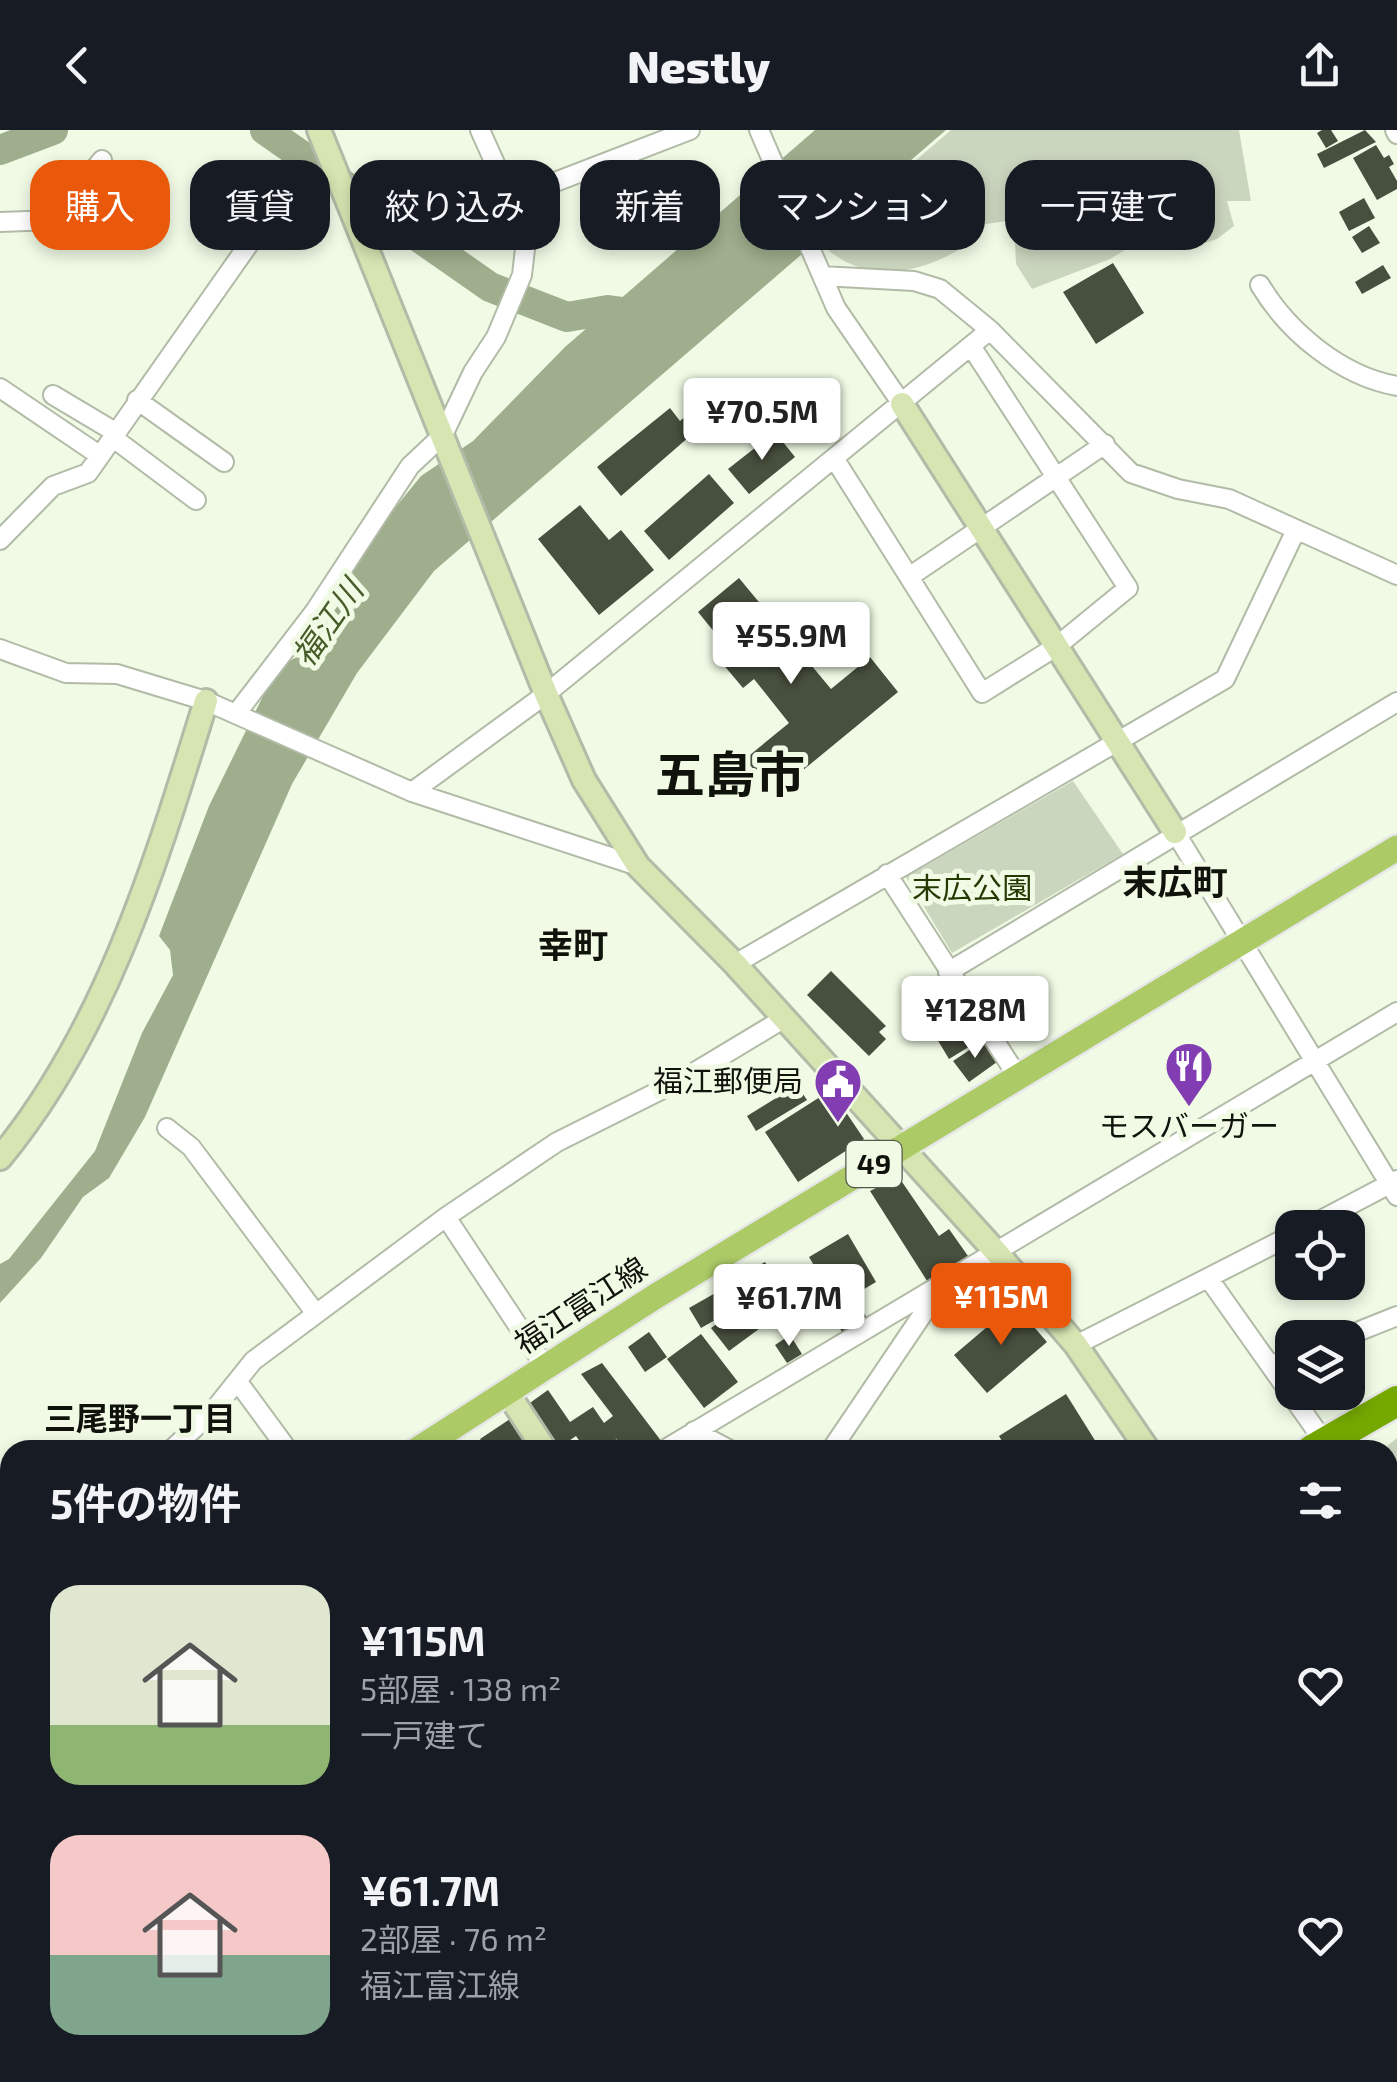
<!DOCTYPE html>
<html lang="ja">
<head>
<meta charset="utf-8">
<style>
	:root { --surface:#171b24; --page:#20242c; --text:#f1f3f6; --muted:#9ea1a6; --accent:#ea580c }
	body { margin:0; font-family:"Exo 2","Noto Sans JP",sans-serif; background:var(--page); color:var(--text); height:100vh; display:flex; flex-direction:column; font-size:38px; white-space:nowrap }
	* { box-sizing:border-box; margin:0 }
	p { font-size:32px; color:var(--muted) }
	.icon { flex:none; width:55px; height:55px; fill:none; stroke:currentColor; stroke-width:2; stroke-linecap:round; stroke-linejoin:round }
	.map { position:relative; flex:1; overflow:hidden }
	.drawer { position:absolute; left:0px; top:1310px; width:1398px; height:642px; display:flex; flex-direction:column; background:var(--surface); border-radius:30px 30px 0 0; box-shadow:0 5px 15px #0003 }
	.drawer>* { flex:none }
	.hud { position:absolute; left:30px; top:30px; width:1338px; height:90px; display:flex; gap:20px }
	.buttons { position:absolute; left:1275px; top:1080px; display:grid; gap:20px }
	.buttons a { display:grid; place-items:center; width:90px; height:90px; border-radius:20px; background:var(--surface); box-shadow:0 5px 15px #0003; font-size:50px }
	.price { position:absolute; translate:-50% -85px; padding:0 22px; border-radius:10px; background:#fff; color:#222; font-size:32px; line-height:65px; filter:drop-shadow(0 2px 5px #0008) }
	.price::after { content:''; position:absolute; left:50%; top:60px; width:30px; height:22px; margin-left:-15px; background:inherit; clip-path:polygon(0 0,100% 0,50% 100%) }
	.price.on { background:var(--accent); color:#fff }
	ul { padding:0; list-style:none }
	li { display:flex; align-items:center; gap:30px; height:250px; padding:0 50px }
	li span { display:grid; place-items:center; flex:none; width:280px; height:200px; border-radius:30px; color:#555 }
	li>.icon { margin-inline-start:auto }
	span .icon { width:120px; height:120px; fill:#fffc; stroke-width:1 }
	li b { font-size:42px }
	h2 { display:flex; justify-content:space-between; align-items:center; height:120px; padding:0 50px; font-size:42px }
	.tag { padding:0 35px; border-radius:30px; background:var(--surface); box-shadow:0 5px 15px #0003; font-size:35px; line-height:90px }
	.tag.on { background:var(--accent); color:#fff }
	header { display:flex; justify-content:space-between; align-items:center; height:130px; padding:0 50px; background:var(--surface); font-size:45px; font-weight:800 }
	.map>svg:first-child { display:block }
</style>
</head>
<body>
<header><svg class="icon" aria-label="back" viewBox="0 0 24 24"><path d="M15 5l-7 7 7 7"/></svg>Nestly<svg class="icon" aria-label="share" viewBox="0 0 24 24"><path d="M12 15V3M7 8l5-5 5 5M5 13v7h14v-7"/></svg></header>
<div class="map">
<svg width="1397" height="1952" viewBox="0 0 1397 1952">
	<rect width="100%" height="100%" fill="#f0fae5"/>
	<path fill="#cbd6bf" d="M951,0H1239L1251,71H1227L1234,96L1217,109L1189,118L1156,101L1110,129L1032,159L1016,134L1014,90L965,97L957,121C909,147 862,153 820,113Z
		M1073,651L1123,724L952,823L906,747Z
		M1397,1308V1406L1388,1415V1320H1382Z
		M0,1845L8,1883L4,1926L10,1942L22,1952H0Z"/>
	<path fill="#9fae8d" d="M815,0H946L434,441L357,543L292,654L145,987L109,1048L83,1067L41,1128L0,1173V1134L9,1129L95,1021L142,903L173,845L170,820L159,806L209,676L263,566L286,533L302,524L348,462V453L338,458L364,416L421,346L473,311L565,217Z"/>
	<g fill="none" stroke-linecap="round" stroke-linejoin="round">
		<path stroke="#9fae8d" stroke-width="5" d="M1388,1662L1397,1674"/>
		<path stroke="#9fae8d" stroke-width="30" d="M265,0L490,157L567,187L608,180L646,185
			M0,20L53,0"/>
	</g>
	<path fill="#474f3e" d="M1322,0H1331L1338,11L1326,18L1317,3Z
		M1365,0L1376,12L1324,38L1317,24Z
		M1376,15L1384,28L1389,25L1394,34L1389,37L1397,51V59L1377,70L1353,28Z
		M1364,68L1375,88L1349,101L1339,82Z
		M1369,96L1380,113L1362,123L1352,107Z
		M1113,133L1144,183L1096,214L1063,162Z
		M1383,135L1391,148L1362,164L1355,152Z
		M670,278L680,291L694,279L705,293L621,366L597,337Z
		M775,302L795,327L749,364L728,339Z
		M709,344L734,373L669,430L644,401Z
		M580,375L609,410L621,400L654,440L599,485L538,409Z
		M739,448L831,559L870,527L898,562L774,664L745,629L789,593L754,549L743,558L722,533L733,525L698,482Z
		M831,841L886,896L879,902L886,909L869,926L807,865Z
		M961,874L982,909L949,929L928,894Z
		M983,911L997,932L969,952L953,931Z
		M797,955L807,970L756,1001L747,986Z
		M831,960L864,1009L798,1052L765,1002Z
		M894,1049H900L939,1106L949,1099L968,1126L929,1154L870,1061Z
		M848,1104L876,1152L854,1165L868,1190L843,1204L830,1180L838,1176L809,1127Z
		M765,1132L785,1168L762,1180L743,1145Z
		M803,1140L820,1174L799,1184L783,1150Z
		M740,1149L752,1169L701,1198L689,1178Z
		M746,1173L763,1196L729,1221L711,1198Z
		M1014,1174L1047,1212L987,1263L954,1225Z
		M649,1202L667,1227L645,1242L628,1217Z
		M701,1204L738,1252L704,1278L667,1229Z
		M790,1205L802,1224L787,1233L775,1215Z
		M602,1233L662,1312L652,1320H625L615,1307L623,1320H586L576,1306L557,1319L527,1275L548,1260L570,1292L593,1277L604,1293L613,1286L581,1244Z
		M1066,1264L1101,1320H1007L999,1306Z
		M510,1289L532,1320H488L480,1309Z"/>
	<g fill="none" stroke-linecap="round" stroke-linejoin="round">
		<g stroke="#b1bba7" stroke-width="22">
			<path id="street" d="M759,0L836,178L902,274
				M1395,0L1397,4
				M511,69L690,0
				M0,92L53,90L102,30
				M822,146L914,151L940,159L990,200L1131,343L1178,359L1229,369L1397,445
				M1260,155C1288,202 1341,246 1397,256
				M971,216L1128,458L1057,516L982,563L909,447L1105,314
				M0,258L99,325
				M53,265L115,302
				M137,270L224,332
				M112,307L196,370
				M834,328L909,447
				M0,410L53,356L88,343L289,57
				M0,519L66,543L117,544L206,571L412,662L638,736
				M236,584L315,481L410,336L443,305L473,242L496,207L522,145L525,119L511,69L480,0
				M412,662L546,564L990,200
				M1175,702L1397,1066
				M887,744L1018,947
				M735,834L1225,549L1296,400
				M948,842L1397,572
				M167,998L191,1017L314,1181
				M446,1087L546,1238
				M1306,1098L1397,1050
				M1209,1149L1323,1310
				M1342,1208L1397,1186
				M1076,1215L1292,1105
				M1272,1235L1292,1227
				M238,1252L288,1320
				M694,1301L730,1320
				M171,1320L213,1281L253,1231L446,1087L557,1012L685,948L783,889
				M664,1320L1397,882
				M831,1320L939,1160
				M1388,1509L1397,1519
				M0,1608L10,1602
				M1388,1883L1397,1904
				M598,1942L608,1952
				M734,1942L739,1952
				M1142,1952L1153,1942"/>
		</g>
		<g stroke="#b1bba7" stroke-width="28">
			<path id="secondary" d="M319,0L546,564L584,650L638,736L735,834L997,1123L1076,1215L1148,1320
				M902,274L1175,702
				M0,1028C107,899 157,729 206,571
				M507,1262L545,1320
				M1388,1688L1397,1699
				M0,1786L10,1805
				M57,1942L69,1952
				M1000,1942L1008,1952"/>
		</g>
		<g stroke="#e7e7e7" stroke-width="30">
			<path id="primary" d="M417,1320L656,1166L1397,718
				M0,1458L10,1457
				M107,1952L108,1942"/>
		</g>
		<g stroke="#e7e7e7" stroke-width="35">
			<path id="highway" d="M1312,1320L1397,1271
				M0,1688L10,1695"/>
		</g>
		<use href="#street" stroke="#fff" stroke-width="18"/>
		<use href="#secondary" stroke="#d6e5b2" stroke-width="22"/>
		<use href="#primary" stroke="#accb66" stroke-width="25"/>
		<use href="#highway" stroke="#75a900" stroke-width="30"/>
	</g>
	<defs>
		<g id="restaurant-pin" transform="scale(2.5)"><path d="M0 17L-7.5 6A9.5 9.5 0 1 1 7.5 6Z" fill="#813db1" stroke="#f0fae5"/><path d="M-5-6h1v4h1v-4h1v4h1v-4h1v5L-1.5 .5V6h-2V.5L-5-1ZM5-6V6H3V1.5H1.5Q1.5-4 5-6Z" fill="#fff"/></g>
		<g id="civic-pin" transform="scale(2.5)"><path d="M0 17L-7.5 6A9.5 9.5 0 1 1 7.5 6Z" fill="#813db1" stroke="#f0fae5"/><path d="M-.6-6.5H3V-4.5H.6V-3L4-1V1h2V6H-6V1h2V-1L-.6-3ZM-1.2 2.5V6h2.4V2.5Z" fill="#fff"/></g>
	</defs>
	<g fill-rule="evenodd">
		<use href="#restaurant-pin" x="1189" y="936"/>
		<use href="#civic-pin" x="838" y="952"/>
	</g>
	<g text-anchor="middle" stroke-width="10" stroke-linejoin="round" paint-order="stroke">
		<rect fill="#f0fae5" stroke="#53584d" stroke-width="2.5" x="846.5" y="1011" width="55" height="46" rx="8"/>
		<g font-size="28" font-weight="bold" fill="#10130c">
			<text x="874" y="1044">49</text>
		</g>
		<g font-size="30" fill="#253903" stroke="#f0fae5">
			<text x="972" y="769">末広公園</text>
		</g>
		<g font-size="30" fill="#10130c" stroke="#f0fae5" text-anchor="end">
			<text x="803" y="962">福江郵便局</text>
			<text x="1189" y="1007" text-anchor="middle">モスバーガー</text>
		</g>
		<g font-size="30" fill="#10130c" stroke="#f0fae5">
			<text transform="translate(581 1176) rotate(-33)" y="10">福江富江線</text>
		</g>
		<g font-size="32" font-style="italic" fill="#465c29" stroke="#f0fae5">
			<text transform="translate(328 493) rotate(-55)" y="11">福江川</text>
		</g>
		<g font-size="32" font-weight="bold" fill="#10130c" stroke="#f0fae5">
			<text x="140" y="1300">三尾野一丁目</text>
		</g>
		<g font-size="35" font-weight="bold" fill="#10130c" stroke="#f0fae5">
			<text x="1175" y="765">末広町</text>
			<text x="573" y="828">幸町</text>
		</g>
		<g font-size="50" font-weight="bold" fill="#10130c" stroke="#f0fae5">
			<text x="730" y="663">五島市</text>
		</g>
	</g>
</svg>
<div class="buttons">
<a><svg class="icon" aria-label="locate" viewBox="0 0 24 24"><circle cx="12" cy="12" r="6"/><path d="M12 2v4M12 18v4M2 12h4M18 12h4"/></svg></a>
<a><svg class="icon" aria-label="layers" viewBox="0 0 24 24"><path d="M12 4l9 5-9 5-9-5zM3 14l9 5 9-5"/></svg></a>
</div>
<b class="price" style="left:762px;top:333px">¥70.5M</b>
<b class="price" style="left:791px;top:557px">¥55.9M</b>
<b class="price" style="left:975px;top:931px">¥128M</b>
<b class="price on" style="left:1001px;top:1218px">¥115M</b>
<b class="price" style="left:789px;top:1219px">¥61.7M</b>
<div class="hud">
<a class="tag on">購入</a>
<a class="tag">賃貸</a>
<a class="tag">絞り込み</a>
<a class="tag">新着</a>
<a class="tag">マンション</a>
<a class="tag">一戸建て</a>
</div>
<section class="drawer">
<h2>5件の物件<svg class="icon" aria-label="filters" viewBox="0 0 24 24"><path d="M4 7h16M4 17h16"/><circle cx="9" cy="7" r="2"/><circle cx="15" cy="17" r="2"/></svg></h2>
<ul>
<li><span style="background:linear-gradient(#dfe7d0 70%,#8fb573 0)"><svg class="icon" aria-label="home" viewBox="0 0 24 24"><path d="M3 11l9-7 9 7M6 9v11h12V9"/></svg></span><div><b>¥115M</b><p>5部屋 · 138 m²</p><p>一戸建て</p></div><svg class="icon" aria-label="heart" viewBox="0 0 24 24"><path d="M12 20l-8-8c-3-5 5-10 8-4 3-6 11-1 8 4z"/></svg></li>
<li><span style="background:linear-gradient(#f6c9c9 60%,#7fa58c 0)"><svg class="icon" aria-label="home" viewBox="0 0 24 24"><path d="M3 11l9-7 9 7M6 9v11h12V9"/></svg></span><div><b>¥61.7M</b><p>2部屋 · 76 m²</p><p>福江富江線</p></div><svg class="icon" aria-label="heart" viewBox="0 0 24 24"><path d="M12 20l-8-8c-3-5 5-10 8-4 3-6 11-1 8 4z"/></svg></li>
</ul>
</section>
</div>
</body>
</html>
